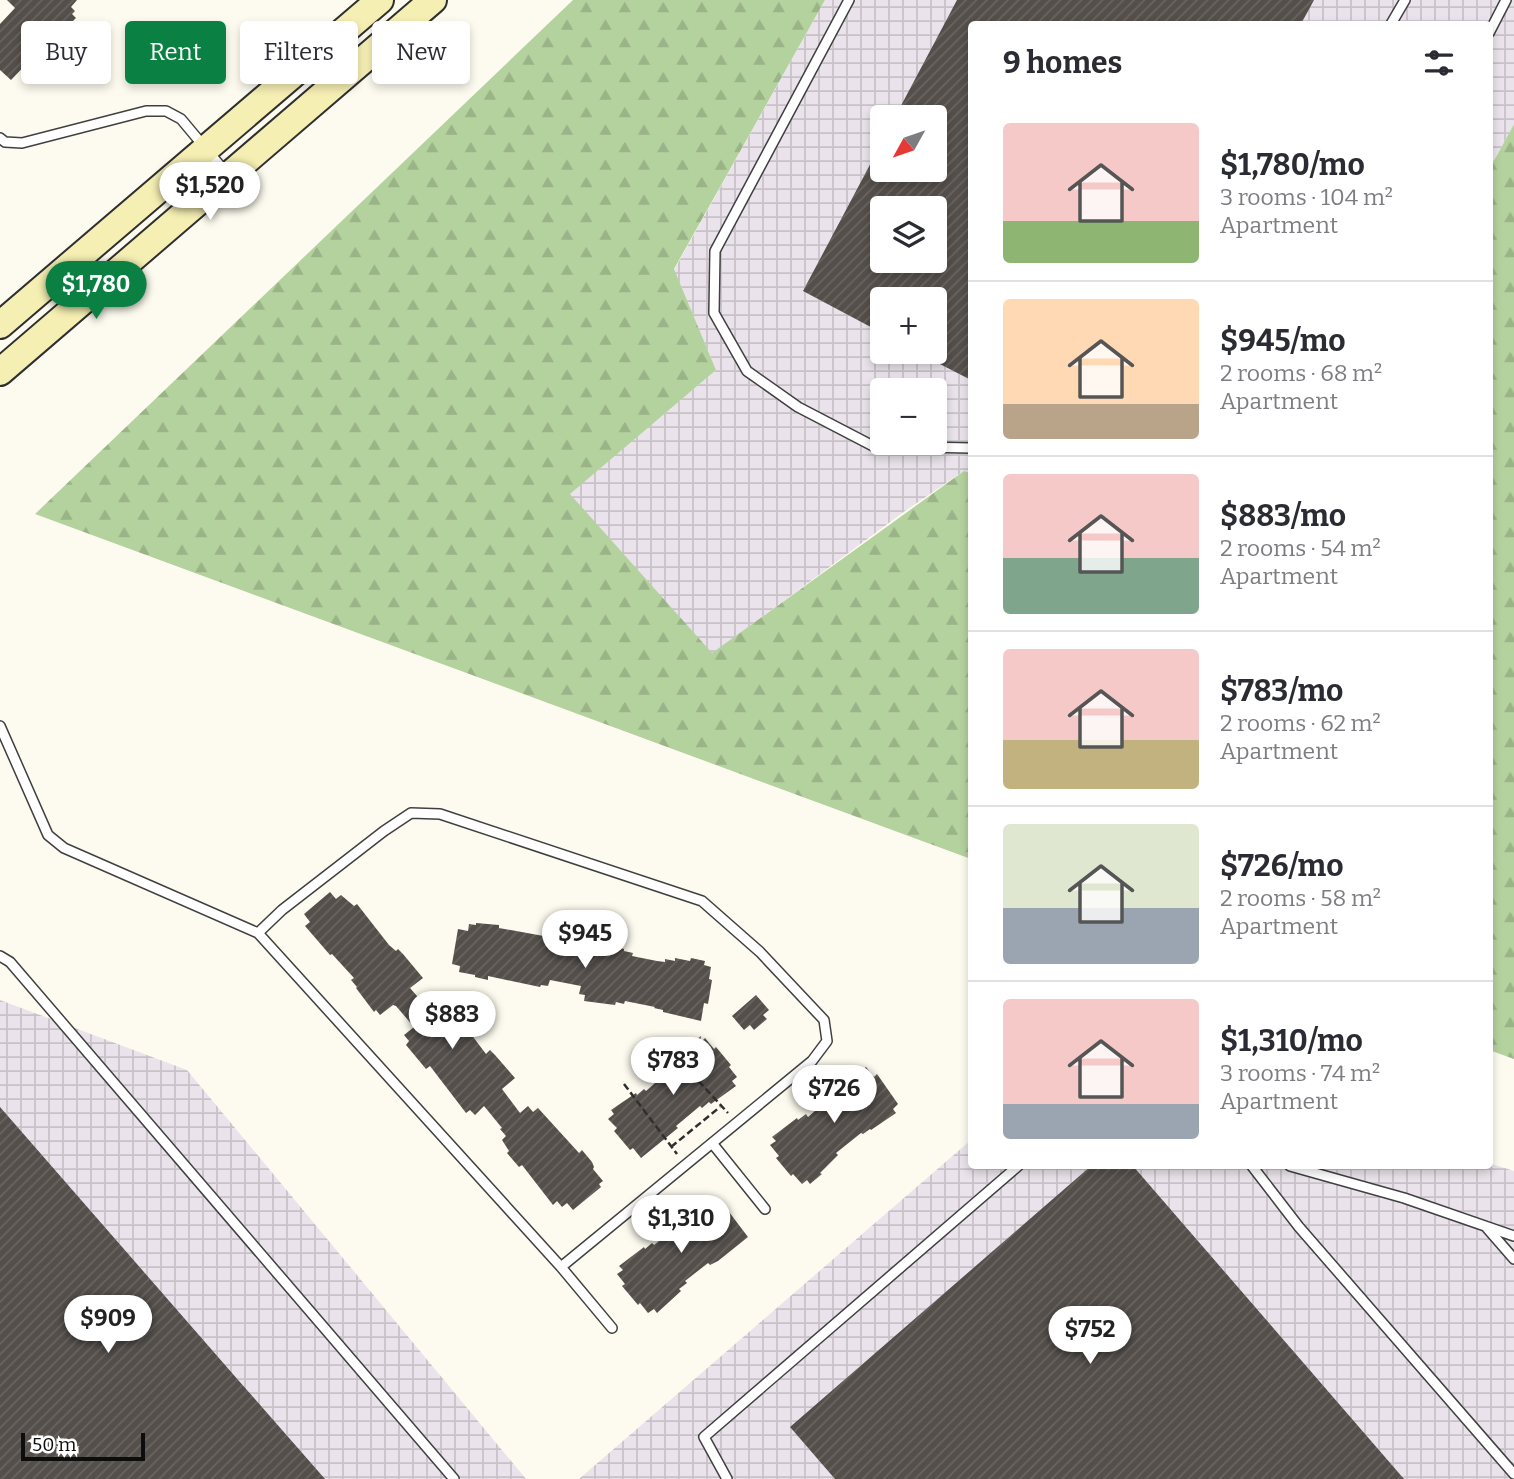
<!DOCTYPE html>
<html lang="en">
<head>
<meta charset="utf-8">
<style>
	:root { --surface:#fff; --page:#f7f7f7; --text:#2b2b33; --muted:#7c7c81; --line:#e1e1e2; --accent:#0b8043 }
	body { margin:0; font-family:Bitter,serif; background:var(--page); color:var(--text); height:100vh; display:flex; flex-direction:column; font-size:26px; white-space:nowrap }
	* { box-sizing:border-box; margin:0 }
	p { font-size:23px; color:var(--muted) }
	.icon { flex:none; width:38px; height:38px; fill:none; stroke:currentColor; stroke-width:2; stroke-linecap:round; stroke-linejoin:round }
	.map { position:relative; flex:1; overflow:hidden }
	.drawer { position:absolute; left:968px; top:21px; width:525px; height:1148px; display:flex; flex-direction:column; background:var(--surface); border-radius:7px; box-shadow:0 4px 10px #0003 }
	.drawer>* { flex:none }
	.top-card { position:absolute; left:21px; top:21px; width:665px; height:63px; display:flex; gap:14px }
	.needle { width:46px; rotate:230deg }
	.tools { position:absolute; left:870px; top:105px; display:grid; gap:14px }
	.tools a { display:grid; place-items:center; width:77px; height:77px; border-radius:7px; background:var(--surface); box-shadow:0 4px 10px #0003; font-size:35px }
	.scale { position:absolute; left:21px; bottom:18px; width:124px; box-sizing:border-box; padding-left:7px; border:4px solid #0d0d0d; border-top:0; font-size:19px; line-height:24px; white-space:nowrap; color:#0d0d0d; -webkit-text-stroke:5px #fff; paint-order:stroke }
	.price { position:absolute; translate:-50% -60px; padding:0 16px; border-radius:24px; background:#fff; color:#222; font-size:23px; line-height:46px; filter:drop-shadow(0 2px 4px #0008) }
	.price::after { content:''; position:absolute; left:50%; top:42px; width:21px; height:16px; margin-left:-10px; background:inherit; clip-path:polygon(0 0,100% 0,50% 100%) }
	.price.selected { background:var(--accent); color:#fff }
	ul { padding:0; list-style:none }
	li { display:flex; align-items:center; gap:21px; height:175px; padding:0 35px }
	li+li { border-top:2px solid var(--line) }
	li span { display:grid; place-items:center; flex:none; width:196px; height:140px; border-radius:7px; color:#555 }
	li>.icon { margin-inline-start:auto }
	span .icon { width:84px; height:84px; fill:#fffc; stroke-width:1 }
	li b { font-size:30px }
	h2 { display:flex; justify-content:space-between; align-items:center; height:84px; padding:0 35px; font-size:30px }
	.chip { padding:0 24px; border-radius:7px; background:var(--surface); box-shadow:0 4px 10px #0003; font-size:24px; line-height:63px }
	.chip.selected { background:var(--accent); color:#fff }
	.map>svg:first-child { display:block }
</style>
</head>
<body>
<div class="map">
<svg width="1514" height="1479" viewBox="0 0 1514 1479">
	<defs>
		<pattern id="industrial-grid" width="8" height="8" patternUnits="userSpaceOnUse" patternTransform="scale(1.75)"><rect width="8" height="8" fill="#eae3eb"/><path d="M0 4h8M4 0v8" fill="none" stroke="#c8c2c8"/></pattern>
		<pattern id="forest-firs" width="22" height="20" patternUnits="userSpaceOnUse" patternTransform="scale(1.75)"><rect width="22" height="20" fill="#b4d29e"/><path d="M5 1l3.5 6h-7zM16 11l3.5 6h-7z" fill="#9ab387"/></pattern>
		<pattern id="building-hatch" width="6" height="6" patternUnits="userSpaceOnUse" patternTransform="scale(1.75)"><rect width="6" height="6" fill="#544f4b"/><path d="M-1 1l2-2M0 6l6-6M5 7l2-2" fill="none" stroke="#686460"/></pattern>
	</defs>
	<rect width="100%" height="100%" fill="#fdfbef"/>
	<path fill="url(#industrial-grid)" fill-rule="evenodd" d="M825,0H1514V124L1489,170V24H971V473L964,471L905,511L712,654L569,494L716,370L674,270ZM882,117H934V170H882ZM882,208H934V261H882ZM882,299H934V352H882ZM882,390H934V443H882Z
		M0,1000L187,1070L526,1479H0Z
		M971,1140V1166H1489V1163L1514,1171V1479H579Z"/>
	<path fill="url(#forest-firs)" d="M573,0H825L674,269L716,370L570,494L712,653L964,471L971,473V859L35,514Z
		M1514,124V1059L1489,1050V170Z"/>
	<path fill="url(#building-hatch)" fill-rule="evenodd" d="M7,0H77L71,7L75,11L72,14L76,18L63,31L60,29L11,80L0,70V24L15,8Z
		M957,0H1314L1301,24H971V380L934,361V299H882V333L803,291L882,142V170H934V117H895ZM882,208H934V261H882Z
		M330,892L336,899L341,895L354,906L357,904L389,945L396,951L398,949L403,954L423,978L410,988L431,1012L440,1004L445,1009L449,1005L486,1054L490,1050L495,1055L515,1078L502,1089L520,1113L528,1106L533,1112L538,1108L579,1153L582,1150L592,1162L594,1167L593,1169L603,1181L599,1184L601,1187L573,1210L567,1203L562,1207L557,1201L553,1205L522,1165L519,1167L507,1153L509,1151L502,1140L506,1136L500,1129L502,1128L484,1106L475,1115L470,1110L466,1113L430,1066L426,1069L406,1045L409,1041L404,1035L414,1027L396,1006L393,1005L380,1015L376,1010L374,1012L356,988L357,987L351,980L354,978L332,954L330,955L305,926L310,922L304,914Z
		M476,923L499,925V928L549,937V940L557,941L556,948L586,952L587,945L594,946L595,941L624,949V951L633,953L632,956L657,961L665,962V959L675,961V958L690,961L691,958L705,961L704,965L711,967L709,979L712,980L708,1004L704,1003L701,1021L663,1012V1010L654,1008L655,1007L625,1001L624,1004L616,1002L615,1005L584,1001L585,995L579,994L581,986L550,980L548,986L541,985L540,987L488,976V980L475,977V975L459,972L460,966L452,964L458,929L468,931L469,924L476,925Z
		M756,995L769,1010L763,1015L767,1019L754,1030L750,1025L744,1030L732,1016Z
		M701,1036L700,1043L705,1038L714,1049L716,1047L731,1065L729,1067L737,1077L732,1081L736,1086L711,1104L709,1102L702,1108L700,1106L676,1126L678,1128L641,1158L633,1148L630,1150L614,1131L617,1128L608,1119L614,1114L611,1110L636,1093L637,1095L644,1089L646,1091L670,1070L668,1068L675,1062L673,1060Z
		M858,1067L861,1071L866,1067L874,1077L877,1074L898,1104L893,1109L896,1113L871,1130L870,1129L863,1134L861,1133L836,1153L838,1155L820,1173L822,1174L810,1184L807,1180L802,1184L793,1174L791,1176L776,1158L779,1156L770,1145L776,1141L772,1137L797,1118L798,1120L806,1114L808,1117L831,1097L829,1096L837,1089L835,1087Z
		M0,1107L239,1381L325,1479H0Z
		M1091,1166H1133L1404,1479H835L790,1427Z
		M713,1196L721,1206L723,1204L748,1237L718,1261L710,1265L708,1263L685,1281L687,1283L679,1289L681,1291L657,1313L654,1309L648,1313L640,1303L638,1305L622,1286L625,1284L617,1274L623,1270L619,1266L644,1247L645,1249L652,1243L654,1245L679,1225L677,1223L685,1217L683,1215L705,1198L707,1200Z"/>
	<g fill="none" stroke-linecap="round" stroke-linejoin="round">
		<g stroke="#404040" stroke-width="12">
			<path id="lane" d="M849,0L715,251L714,313L747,371L798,407L873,446L971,448
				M1391,24L1405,0
				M1489,33L1506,0
				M0,138L5,142L22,143L146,111H166L181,119L227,174
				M0,726L48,835L64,848L258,933L561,1267L612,1328
				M258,933L282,910L384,831L411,813L440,814L702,901L760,952L824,1020L827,1041L812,1061L561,1267
				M0,956L10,962L454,1479
				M712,1143L765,1209
				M1252,1166L1299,1227L1514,1474
				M1290,1166L1404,1198L1514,1236
				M1487,1228L1514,1259
				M727,1479L704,1437L1018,1166"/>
		</g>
		<g stroke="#2f2f2f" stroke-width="30">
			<path id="secondary" d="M0,325L380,0
				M0,372L433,0"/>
		</g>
		<path stroke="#2f2f2f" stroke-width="2.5" stroke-dasharray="7 3.5" stroke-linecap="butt" d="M670,1050L728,1113
			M624,1084L677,1154
			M671,1147L720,1107"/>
		<use href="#lane" stroke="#fff" stroke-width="9"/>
		<use href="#secondary" stroke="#f5efb3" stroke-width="26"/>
	</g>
</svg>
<div class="tools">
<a><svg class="needle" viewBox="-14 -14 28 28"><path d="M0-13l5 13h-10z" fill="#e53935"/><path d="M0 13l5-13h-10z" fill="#7c7c81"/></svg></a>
<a><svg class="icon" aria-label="layers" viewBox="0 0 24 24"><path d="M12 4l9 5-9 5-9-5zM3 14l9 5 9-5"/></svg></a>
<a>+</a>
<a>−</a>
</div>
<div class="scale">50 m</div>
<b class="price" style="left:210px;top:222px">$1,520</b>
<b class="price selected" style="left:96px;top:321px">$1,780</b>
<b class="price" style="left:585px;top:970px">$945</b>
<b class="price" style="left:452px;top:1051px">$883</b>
<b class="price" style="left:673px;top:1097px">$783</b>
<b class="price" style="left:834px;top:1125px">$726</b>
<b class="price" style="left:681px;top:1255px">$1,310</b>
<b class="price" style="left:108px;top:1355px">$909</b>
<b class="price" style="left:1090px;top:1366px">$752</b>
<div class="top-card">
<a class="chip">Buy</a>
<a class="chip selected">Rent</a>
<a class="chip">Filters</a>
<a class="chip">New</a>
</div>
<section class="drawer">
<h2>9 homes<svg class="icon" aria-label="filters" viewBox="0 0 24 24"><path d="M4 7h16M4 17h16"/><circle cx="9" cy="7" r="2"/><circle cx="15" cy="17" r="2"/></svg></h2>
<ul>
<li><span style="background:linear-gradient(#f6c9c9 70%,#8fb573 0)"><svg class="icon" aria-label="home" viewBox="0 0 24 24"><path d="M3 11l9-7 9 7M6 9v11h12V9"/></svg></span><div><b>$1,780/mo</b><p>3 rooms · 104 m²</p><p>Apartment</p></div></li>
<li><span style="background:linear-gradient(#ffd9b3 75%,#b9a48a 0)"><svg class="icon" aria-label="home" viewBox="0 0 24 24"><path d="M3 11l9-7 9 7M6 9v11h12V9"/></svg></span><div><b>$945/mo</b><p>2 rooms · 68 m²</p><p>Apartment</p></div></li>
<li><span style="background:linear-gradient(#f6c9c9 60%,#7fa58c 0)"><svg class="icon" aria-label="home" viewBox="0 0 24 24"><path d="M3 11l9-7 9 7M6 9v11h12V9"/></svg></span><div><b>$883/mo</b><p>2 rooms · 54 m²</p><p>Apartment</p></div></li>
<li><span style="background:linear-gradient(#f6c9c9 65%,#c2b280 0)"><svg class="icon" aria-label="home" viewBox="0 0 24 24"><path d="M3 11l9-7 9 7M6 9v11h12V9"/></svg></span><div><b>$783/mo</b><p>2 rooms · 62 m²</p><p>Apartment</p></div></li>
<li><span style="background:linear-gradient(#dfe7d0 60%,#9aa5b1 0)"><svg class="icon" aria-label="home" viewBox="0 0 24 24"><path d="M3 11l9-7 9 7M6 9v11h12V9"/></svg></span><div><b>$726/mo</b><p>2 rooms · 58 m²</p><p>Apartment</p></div></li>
<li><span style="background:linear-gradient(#f6c9c9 75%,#9aa5b1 0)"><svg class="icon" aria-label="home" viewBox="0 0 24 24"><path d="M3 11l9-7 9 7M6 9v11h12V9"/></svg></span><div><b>$1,310/mo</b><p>3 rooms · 74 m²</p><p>Apartment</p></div></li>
</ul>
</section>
</div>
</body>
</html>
